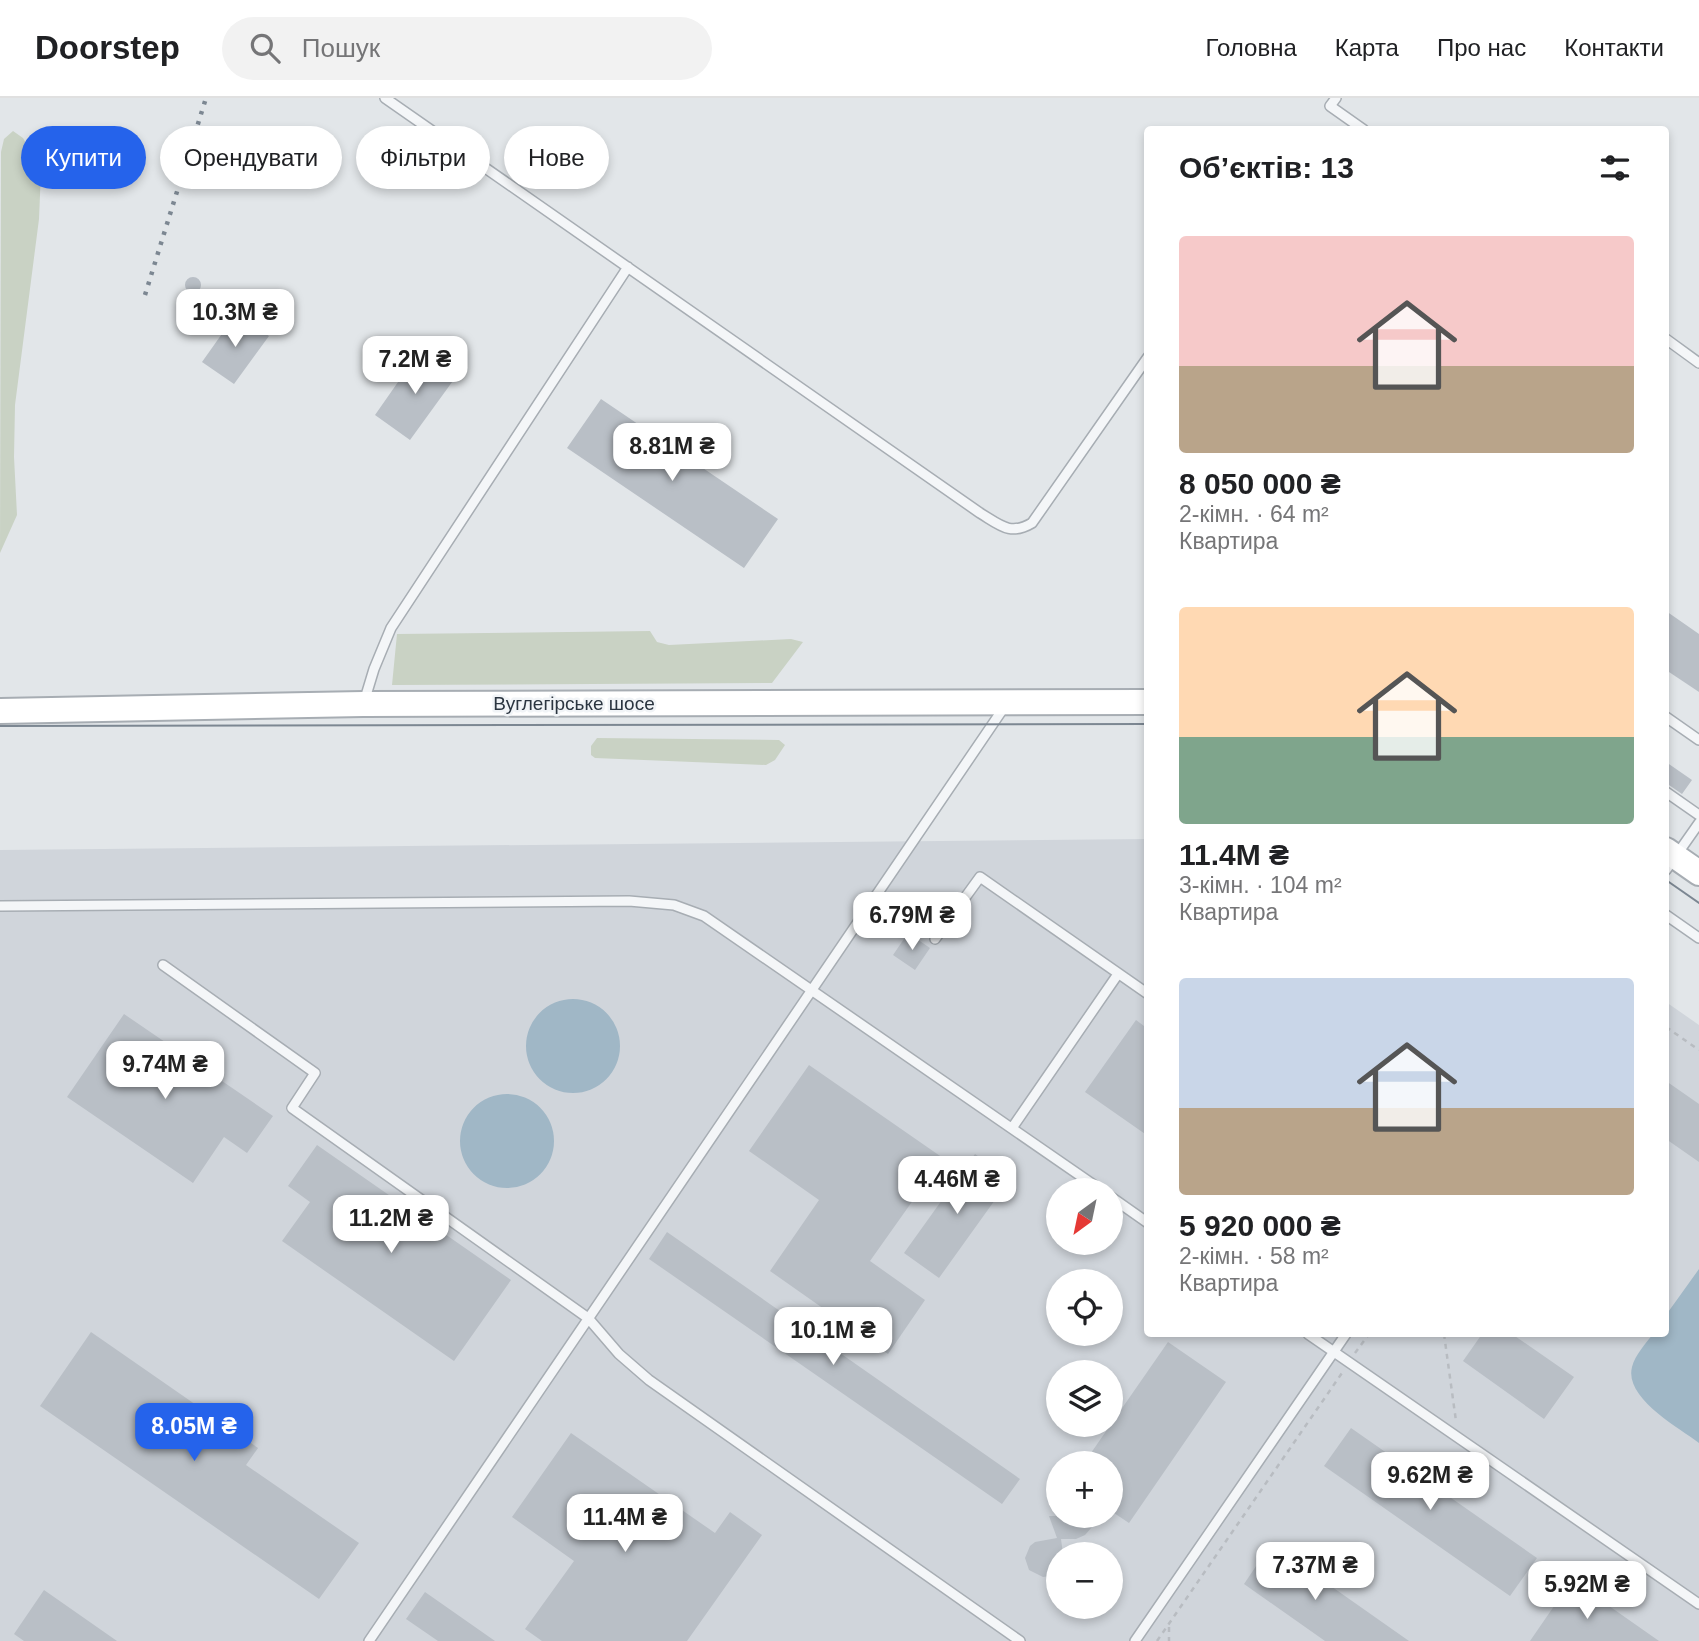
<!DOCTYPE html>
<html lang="uk">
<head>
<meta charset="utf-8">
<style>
	:root { --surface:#fff; --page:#f2f2f2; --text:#202124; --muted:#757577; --line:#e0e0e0; --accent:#2563eb }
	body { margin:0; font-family:Helvetica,sans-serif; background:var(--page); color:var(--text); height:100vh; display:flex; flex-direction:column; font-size:26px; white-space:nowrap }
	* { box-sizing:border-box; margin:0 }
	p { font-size:23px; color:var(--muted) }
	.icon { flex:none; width:38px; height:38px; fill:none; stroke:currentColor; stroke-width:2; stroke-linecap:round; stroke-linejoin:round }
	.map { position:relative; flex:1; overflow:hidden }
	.panel { position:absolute; left:1144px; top:28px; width:525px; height:1211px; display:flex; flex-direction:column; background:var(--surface); border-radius:7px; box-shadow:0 4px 10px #0003 }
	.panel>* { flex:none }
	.guide { position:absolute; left:21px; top:28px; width:665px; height:63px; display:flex; gap:14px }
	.needle { width:46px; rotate:213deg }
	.tools { position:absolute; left:1046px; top:1080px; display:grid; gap:14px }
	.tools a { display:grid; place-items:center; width:77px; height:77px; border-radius:50%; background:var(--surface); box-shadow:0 4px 10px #0003; font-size:35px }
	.price { position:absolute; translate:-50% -60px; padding:0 16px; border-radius:14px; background:#fff; color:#222; font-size:23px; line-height:46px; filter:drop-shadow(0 2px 4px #0008) }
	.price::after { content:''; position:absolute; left:50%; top:42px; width:21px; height:16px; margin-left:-10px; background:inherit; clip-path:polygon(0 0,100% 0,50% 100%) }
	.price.current { background:var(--accent); color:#fff }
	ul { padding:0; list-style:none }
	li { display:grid; align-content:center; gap:14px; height:371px; padding:0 35px }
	li span { display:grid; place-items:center; height:217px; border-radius:7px; color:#555 }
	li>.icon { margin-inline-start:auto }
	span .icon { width:126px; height:126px; fill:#fffc; stroke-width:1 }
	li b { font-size:30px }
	h2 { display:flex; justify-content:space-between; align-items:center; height:84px; padding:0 35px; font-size:30px }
	.pill { padding:0 24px; border-radius:32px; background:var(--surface); box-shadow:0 4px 10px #0003; font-size:24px; line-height:63px }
	.pill.current { background:var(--accent); color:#fff }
	header { display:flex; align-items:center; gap:42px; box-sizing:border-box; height:98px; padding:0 35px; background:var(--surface); border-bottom:2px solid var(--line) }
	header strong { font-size:33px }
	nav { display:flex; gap:38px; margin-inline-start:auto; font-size:24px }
	.search { width:490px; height:63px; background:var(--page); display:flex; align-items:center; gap:18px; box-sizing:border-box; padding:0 24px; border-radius:38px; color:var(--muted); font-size:26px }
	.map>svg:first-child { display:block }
</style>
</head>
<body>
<header>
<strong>Doorstep</strong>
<div class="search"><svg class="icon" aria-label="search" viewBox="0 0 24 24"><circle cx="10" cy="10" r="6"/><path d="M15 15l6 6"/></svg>Пошук</div>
<nav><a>Головна</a><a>Карта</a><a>Про нас</a><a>Контакти</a></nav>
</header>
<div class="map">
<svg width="1699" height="1543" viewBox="0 0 1699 1543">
	<rect width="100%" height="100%" fill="#e2e6e9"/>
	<path fill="#d0d5db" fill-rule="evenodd" d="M1148,741V1236H1666V904L1699,927V1543H0V752ZM1059,1092H1111V1144H1059ZM1059,1183H1111V1236H1059ZM1059,1274H1111V1326H1059ZM1059,1365H1111V1418H1059ZM1059,1456H1111V1508H1059Z"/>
	<path fill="#c9d2c4" d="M13,33L23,40L41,73L39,121L15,307L14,359L17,417L0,455L1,54L4,41Z
		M650,533L657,544L669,547L791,541L803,544L772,585L392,587L397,536Z
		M597,640L779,642L785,647L775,662L766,667L595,660L591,657V648Z"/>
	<path fill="#a0b7c6" d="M526 948a47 47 0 1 1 94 0a47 47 0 1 1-94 0Z
		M460 1043a47 47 0 1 1 94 0a47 47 0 1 1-94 0Z
		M1699,1171V1345C1678,1329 1624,1300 1632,1269C1635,1257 1646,1245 1653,1236H1666V1217Z"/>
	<path fill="#b9bfc6" d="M185 187a8 8 0 1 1 16 0a8 8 0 1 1-16 0Z
		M236,216L269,238L234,286L202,264Z
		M419,254L455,280L410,342L375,317Z
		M601,301L778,421L744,470L567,350Z
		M1666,513L1699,536V594L1666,572Z
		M1666,664L1692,682L1682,696L1666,685Z
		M908,835L930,850L915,872L893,857Z
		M124,916L273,1018L247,1055L224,1039L193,1085L67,999Z
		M1136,922L1148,931V1038L1085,994Z
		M809,967L943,1060L870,1163L925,1202L888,1256L770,1173L819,1102L749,1053Z
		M1666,983L1699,1006V1064L1666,1041Z
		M317,1047L511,1182L454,1263L282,1143L310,1104L288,1088Z
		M975,1056L1010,1081L939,1180L904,1155Z
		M667,1134L1020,1381L1002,1406L649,1161Z
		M91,1234L258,1350L246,1367L359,1445L319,1501L40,1308Z
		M1482,1236H1512L1574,1279L1544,1321L1463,1263Z
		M1168,1244L1226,1284L1129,1425L1111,1413V1365H1084Z
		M1351,1330L1537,1460L1510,1498L1324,1368Z
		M571,1335L715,1435L730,1414L762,1437L687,1543H542L525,1531L574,1463L512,1419Z
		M1049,1418H1096L1092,1429L1085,1437L1076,1441H1061L1063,1456H1059V1472L1050,1478L1043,1479L1029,1472L1025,1460L1030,1448L1035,1444L1057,1440Z
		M1271,1446L1409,1543H1325L1244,1486Z
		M1572,1482L1659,1543H1530Z
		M44,1492L117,1543H24L14,1536Z
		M425,1494L495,1543H438L406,1521Z"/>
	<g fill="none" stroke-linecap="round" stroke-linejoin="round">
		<g stroke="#a7adb3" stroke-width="12">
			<path id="lane" d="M385,0L980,415C1000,427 1010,438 1032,425L1148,259
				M1336,0L1330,8L1364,32
				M1666,241L1699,265
				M364,604L374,571L391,530L628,169
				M1666,619L1699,642
				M1666,694L1699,717
				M1666,772L1699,725
				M0,808L629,803L674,807L704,818L1101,1092
				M1666,817L1699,840
				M935,841L980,779L1148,896
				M163,867L315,975L292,1010L588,1220L619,1256L649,1282L1020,1543
				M1012,1030L1118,876
				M1111,1099L1148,1125
				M1308,1236L1699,1506
				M369,1543L1005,608
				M1135,1543L1346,1236"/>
		</g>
		<g stroke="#a7adb3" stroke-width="28">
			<path id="secondary" d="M0,613L363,606L1148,604
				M1666,752L1699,775"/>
		</g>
		<path stroke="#b8bcc1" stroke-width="2.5" stroke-dasharray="5 5" stroke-linecap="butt" d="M1666,929L1699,952
			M1444,1236L1456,1323
			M1355,1255L1369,1236
			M1169,1529V1543
			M1157,1543L1342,1275"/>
		<use href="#lane" stroke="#f4f6f8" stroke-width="9"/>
		<use href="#secondary" stroke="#fff" stroke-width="24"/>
		<path stroke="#7c8792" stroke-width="2" d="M0,628L1148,626
			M1666,782L1699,805"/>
		<path stroke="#7c8792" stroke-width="4.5" stroke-dasharray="3.5 7" stroke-linecap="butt" d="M145,197L206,0"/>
	</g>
	<g text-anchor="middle" stroke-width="5" stroke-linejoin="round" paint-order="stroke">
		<g font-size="19" fill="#2b3540" stroke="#f1f4f7">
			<text x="574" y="612">Вуглегірське шосе</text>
		</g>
	</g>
</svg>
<div class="tools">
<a><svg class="needle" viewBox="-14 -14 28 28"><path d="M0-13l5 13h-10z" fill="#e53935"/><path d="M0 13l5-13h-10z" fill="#757577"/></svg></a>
<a><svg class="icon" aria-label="locate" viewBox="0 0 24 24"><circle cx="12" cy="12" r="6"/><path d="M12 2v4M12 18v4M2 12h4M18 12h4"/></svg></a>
<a><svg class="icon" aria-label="layers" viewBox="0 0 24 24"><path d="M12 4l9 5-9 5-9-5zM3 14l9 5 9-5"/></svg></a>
<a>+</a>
<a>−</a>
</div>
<b class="price" style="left:235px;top:251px">10.3M ₴</b>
<b class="price" style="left:415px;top:298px">7.2M ₴</b>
<b class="price" style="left:672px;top:385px">8.81M ₴</b>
<b class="price" style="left:912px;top:854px">6.79M ₴</b>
<b class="price" style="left:165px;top:1003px">9.74M ₴</b>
<b class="price" style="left:957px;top:1118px">4.46M ₴</b>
<b class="price" style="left:391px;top:1157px">11.2M ₴</b>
<b class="price" style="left:833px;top:1269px">10.1M ₴</b>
<b class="price current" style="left:194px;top:1365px">8.05M ₴</b>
<b class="price" style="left:1430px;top:1414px">9.62M ₴</b>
<b class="price" style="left:625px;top:1456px">11.4M ₴</b>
<b class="price" style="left:1315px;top:1504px">7.37M ₴</b>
<b class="price" style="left:1587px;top:1523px">5.92M ₴</b>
<div class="guide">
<a class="pill current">Купити</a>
<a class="pill">Орендувати</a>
<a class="pill">Фільтри</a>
<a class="pill">Нове</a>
</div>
<section class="panel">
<h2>Об’єктів: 13<svg class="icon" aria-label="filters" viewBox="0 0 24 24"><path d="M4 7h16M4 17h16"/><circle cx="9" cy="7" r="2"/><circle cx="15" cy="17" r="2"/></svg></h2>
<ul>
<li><span style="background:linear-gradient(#f6c9c9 60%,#b9a48a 0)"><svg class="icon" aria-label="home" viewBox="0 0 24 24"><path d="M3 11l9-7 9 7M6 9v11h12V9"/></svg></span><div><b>8 050 000 ₴</b><p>2-кімн. · 64 m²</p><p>Квартира</p></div></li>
<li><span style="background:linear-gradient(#ffd9b3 60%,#7fa58c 0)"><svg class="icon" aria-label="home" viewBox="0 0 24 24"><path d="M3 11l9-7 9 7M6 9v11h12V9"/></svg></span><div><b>11.4M ₴</b><p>3-кімн. · 104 m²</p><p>Квартира</p></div></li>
<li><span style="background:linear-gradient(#c9d6e8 60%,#b9a48a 0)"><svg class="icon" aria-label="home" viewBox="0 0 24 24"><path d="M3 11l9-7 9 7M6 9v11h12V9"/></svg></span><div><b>5 920 000 ₴</b><p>2-кімн. · 58 m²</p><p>Квартира</p></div></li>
</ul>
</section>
</div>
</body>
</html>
